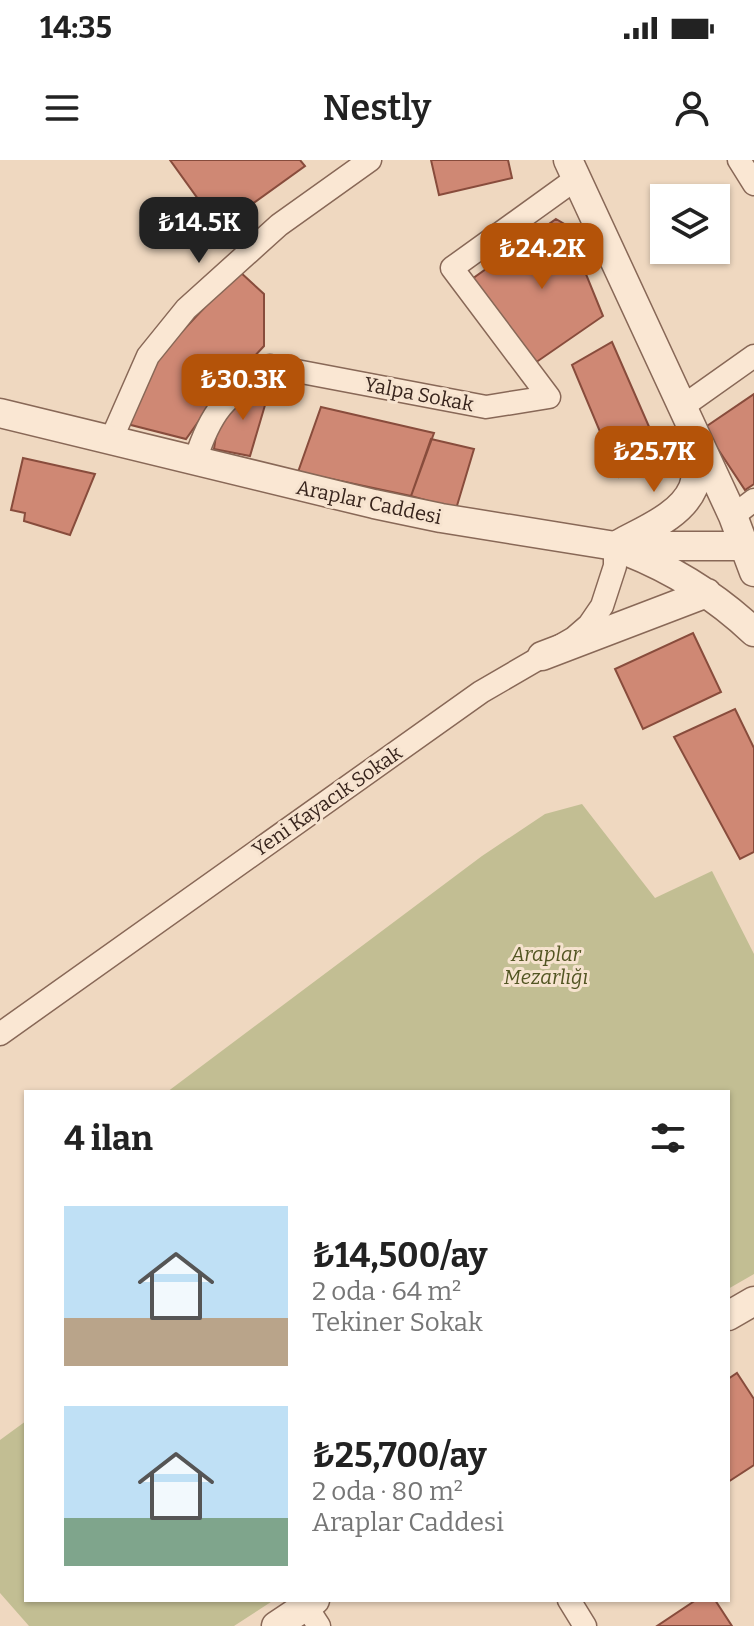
<!DOCTYPE html>
<html lang="tr">
<head>
<meta charset="utf-8">
<style>
	:root { --surface:#fff; --page:#f2f2f2; --text:#222; --muted:#767676; --accent:#b45309 }
	body { margin:0; font-family:Bitter,serif; background:var(--page); color:var(--text); height:100vh; display:flex; flex-direction:column; font-size:30px; white-space:nowrap }
	* { box-sizing:border-box; margin:0 }
	p { font-size:26px; color:var(--muted) }
	.icon { flex:none; width:44px; height:44px; fill:none; stroke:currentColor; stroke-width:2; stroke-linecap:round; stroke-linejoin:round }
	.map { position:relative; flex:1; overflow:hidden }
	.drawer { position:absolute; left:24px; top:930px; width:706px; height:512px; display:flex; flex-direction:column; background:var(--surface); border-radius:0px; box-shadow:0 2px 6px #0004 }
	.drawer>* { flex:none }
	.controls { position:absolute; left:650px; top:24px; display:grid; gap:16px }
	.controls a { display:grid; place-items:center; width:80px; height:80px; border-radius:0px; background:var(--surface); box-shadow:0 2px 6px #0004; font-size:40px }
	.price { position:absolute; translate:-50% -68px; padding:0 18px; border-radius:16px; background:var(--accent); color:#fff; font-size:26px; line-height:52px; filter:drop-shadow(0 2px 4px #0008) }
	.price::after { content:''; position:absolute; left:50%; top:48px; width:24px; height:18px; margin-left:-12px; background:inherit; clip-path:polygon(0 0,100% 0,50% 100%) }
	.price.on { background:#222; color:#fff }
	ul { padding:0; list-style:none }
	li { display:flex; align-items:center; gap:24px; height:200px; padding:0 40px }
	li span { display:grid; place-items:center; flex:none; width:224px; height:160px; border-radius:0px; color:#555 }
	li>.icon { margin-inline-start:auto }
	span .icon { width:96px; height:96px; fill:#fffc; stroke-width:1 }
	li b { font-size:34px }
	h2 { display:flex; justify-content:space-between; align-items:center; height:96px; padding:0 40px; font-size:34px }
	.status { display:flex; justify-content:space-between; align-items:center; height:56px; padding:0 40px; background:var(--surface); direction:ltr }
	.status svg { height:22px; fill:currentColor }
	header { display:flex; justify-content:space-between; align-items:center; height:104px; padding:0 40px; background:var(--surface); font-size:36px; font-weight:600 }
	.map>svg:first-child { display:block }
</style>
</head>
<body>
<div class="status"><b>14:35</b><svg viewBox="0 0 49 12"><path d="M0 12V9h3v3zM5 12V6h3v6zM10 12V3h3v9zM15 12V0h3v12zM26 1h20v11H26zM47 4h2v5h-2z"/></svg></div>
<header><svg class="icon" aria-label="menu" viewBox="0 0 24 24"><path d="M4 6h16M4 12h16M4 18h16"/></svg>Nestly<svg class="icon" aria-label="person" viewBox="0 0 24 24"><circle cx="12" cy="8" r="4"/><path d="M4 21q1-7 8-7t8 7"/></svg></header>
<div class="map">
<svg width="754" height="1466" viewBox="0 0 754 1466">
	<rect width="100%" height="100%" fill="#efd8c0"/>
	<path fill="#c2be93" d="M582,644L655,738L712,711L754,794V1114L728,1129V932H167L482,696L545,654Z
		M26,1261V1440H274L234,1466H29L0,1433V1280Z"/>
	<path fill="#cf8874" stroke="#884c3c" stroke-width="2" d="M170,0H300L305,6L219,68Z
		M431,0H508L512,18L439,35Z
		M556,59L566,65L603,156L535,203L472,119Z
		M239,111L264,134V186L213,241L186,279L127,264L154,201Z
		M612,182L664,301L619,317L572,205Z
		M273,218L250,296L214,289L216,275L232,244Z
		M754,234V324L745,330L704,268Z
		M321,247L434,273L411,336L298,312Z
		M431,279L474,289L456,349L411,336Z
		M23,298L95,314L70,375L24,361L25,353L11,350Z
		M693,473L721,532L643,569L615,509Z
		M735,549L754,588V692L740,699L674,577Z
		M737,1213L754,1239V1305L728,1322V1219Z
		M696,1440H715L732,1466H657Z"/>
	<g fill="none" stroke-linecap="round" stroke-linejoin="round">
		<g stroke="#886857" stroke-width="25">
			<path id="minor" d="M739,0L754,24
				M682,247L754,196
				M111,280L148,196L186,149L279,65L370,0
				M195,301C212,247 226,238 270,206L486,247L549,237L452,108L577,18
				M733,356L754,340
				M0,874L481,532L574,478L589,465L602,446L615,406V386
				M569,1440L585,1466
				M306,1446L319,1466"/>
		</g>
		<g stroke="#886857" stroke-width="31">
			<path id="tertiary" d="M568,0L733,356L754,412
				M0,253L374,344L441,358L615,386H754
				M619,384C644,370 681,356 693,328C698,315 697,298 697,284
				M626,391C674,410 717,437 754,472
				M542,496L707,433
				M728,1156L754,1141
				M276,1466L315,1440"/>
		</g>
		<use href="#minor" stroke="#fae7d3" stroke-width="22"/>
		<use href="#tertiary" stroke="#fae7d3" stroke-width="28"/>
	</g>
	<g text-anchor="middle" stroke-width="6" stroke-linejoin="round" paint-order="stroke">
		<g font-size="20" fill="#37241c" stroke="#f6e3cf">
			<text transform="translate(419 234) rotate(11)" y="7">Yalpa Sokak</text>
			<text transform="translate(369 342) rotate(12)" y="7">Araplar Caddesi</text>
			<text transform="translate(327 641) rotate(-35)" y="7">Yeni Kayacık Sokak</text>
		</g>
		<g font-size="20" font-style="italic" fill="#525522" stroke="#f6e3cf">
			<text x="546" y="801">Araplar<tspan x="546" dy="23">Mezarlığı</tspan></text>
		</g>
	</g>
</svg>
<div class="controls">
<a><svg class="icon" aria-label="layers" viewBox="0 0 24 24"><path d="M12 4l9 5-9 5-9-5zM3 14l9 5 9-5"/></svg></a>
</div>
<b class="price on" style="left:199px;top:105px">₺14.5K</b>
<b class="price" style="left:542px;top:131px">₺24.2K</b>
<b class="price" style="left:243px;top:262px">₺30.3K</b>
<b class="price" style="left:654px;top:334px">₺25.7K</b>
<section class="drawer">
<h2>4 ilan<svg class="icon" aria-label="filters" viewBox="0 0 24 24"><path d="M4 7h16M4 17h16"/><circle cx="9" cy="7" r="2"/><circle cx="15" cy="17" r="2"/></svg></h2>
<ul>
<li><span style="background:linear-gradient(#bfe0f5 70%,#b9a48a 0)"><svg class="icon" aria-label="home" viewBox="0 0 24 24"><path d="M3 11l9-7 9 7M6 9v11h12V9"/></svg></span><div><b>₺14,500/ay</b><p>2 oda · 64 m²</p><p>Tekiner Sokak</p></div></li>
<li><span style="background:linear-gradient(#bfe0f5 70%,#7fa58c 0)"><svg class="icon" aria-label="home" viewBox="0 0 24 24"><path d="M3 11l9-7 9 7M6 9v11h12V9"/></svg></span><div><b>₺25,700/ay</b><p>2 oda · 80 m²</p><p>Araplar Caddesi</p></div></li>
</ul>
</section>
</div>
</body>
</html>
